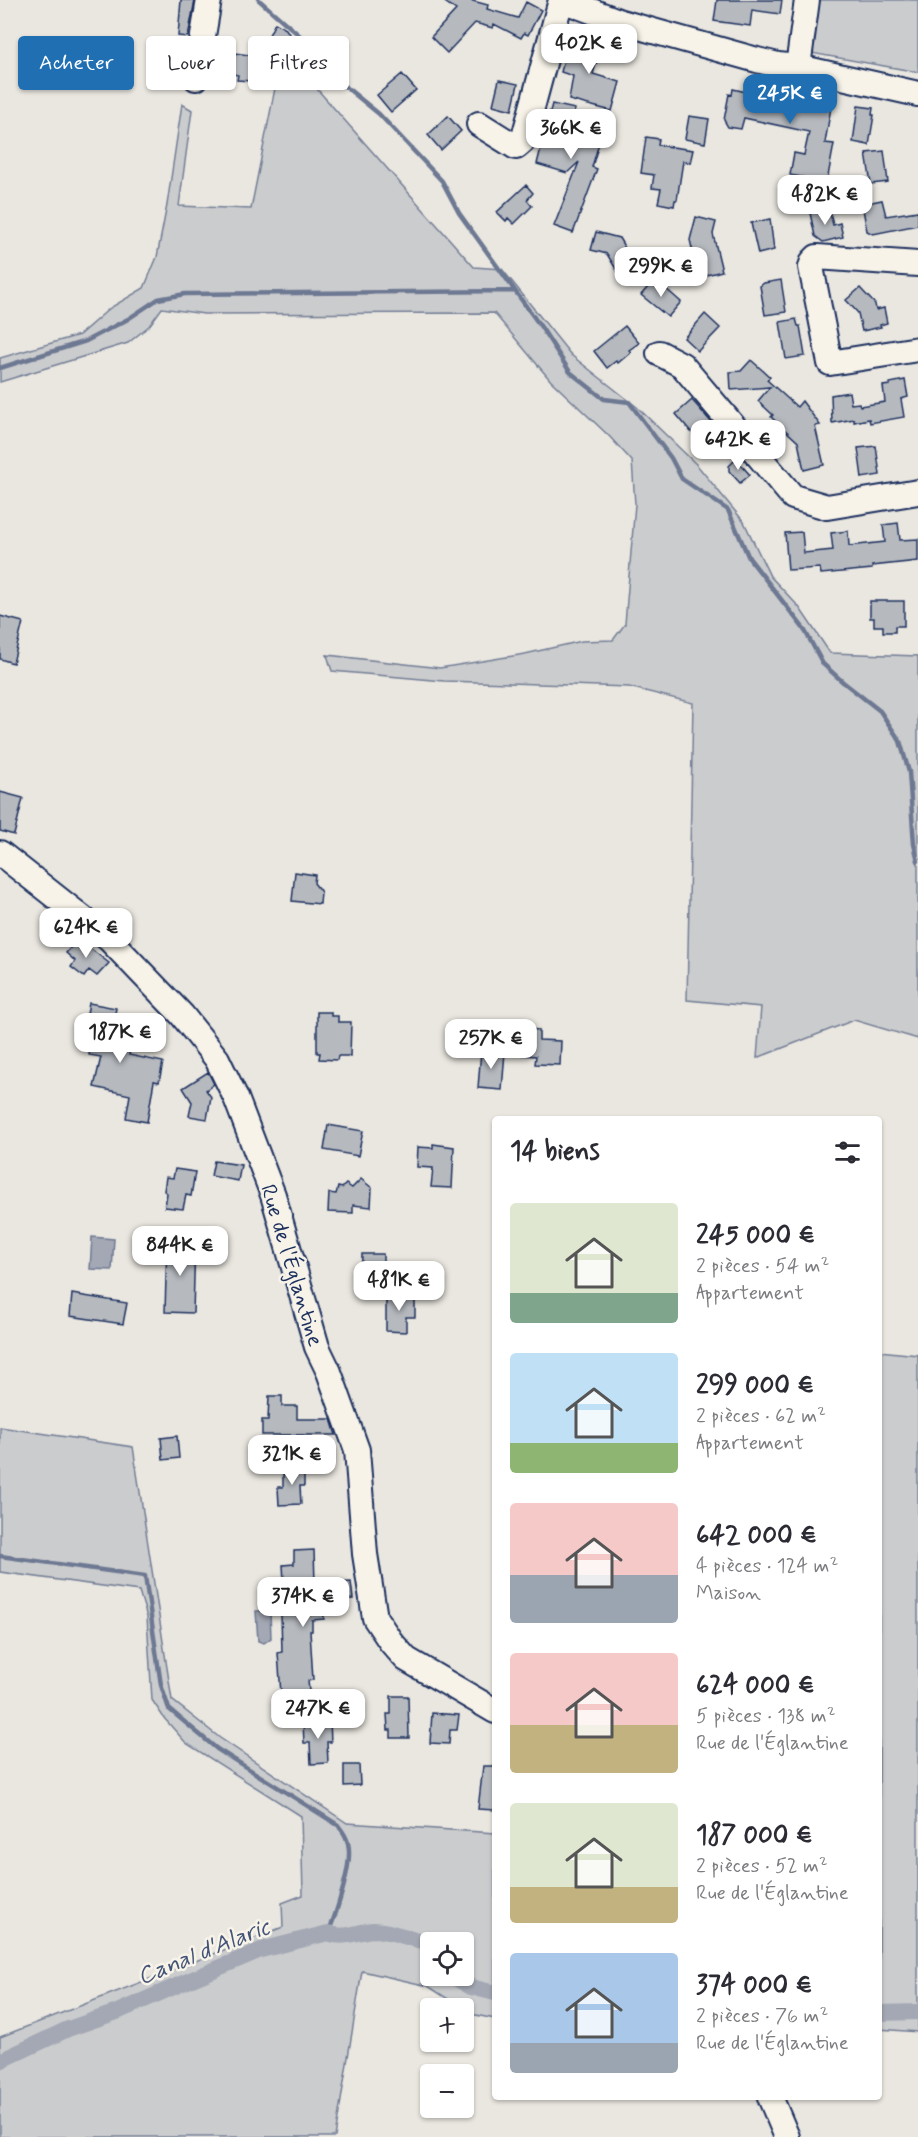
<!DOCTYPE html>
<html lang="fr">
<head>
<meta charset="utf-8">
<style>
	:root { --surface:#fff; --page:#f7f7f7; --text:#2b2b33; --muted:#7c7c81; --accent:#1f6fb2 }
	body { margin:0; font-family:Mynerve,sans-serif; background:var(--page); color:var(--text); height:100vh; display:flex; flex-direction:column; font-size:22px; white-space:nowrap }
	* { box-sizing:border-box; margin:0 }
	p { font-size:20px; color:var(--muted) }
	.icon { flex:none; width:33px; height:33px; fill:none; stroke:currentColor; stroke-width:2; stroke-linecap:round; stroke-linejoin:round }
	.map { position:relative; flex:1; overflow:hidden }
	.drawer { position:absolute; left:492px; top:1116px; width:390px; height:984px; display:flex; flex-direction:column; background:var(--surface); border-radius:6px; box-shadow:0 2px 4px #0004 }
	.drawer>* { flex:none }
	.hud { position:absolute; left:18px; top:36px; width:384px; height:54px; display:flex; gap:12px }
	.buttons { position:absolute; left:420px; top:1932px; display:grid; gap:12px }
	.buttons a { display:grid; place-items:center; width:54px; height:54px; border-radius:6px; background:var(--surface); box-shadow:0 2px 4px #0004; font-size:30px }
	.price { position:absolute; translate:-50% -51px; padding:0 14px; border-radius:12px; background:#fff; color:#222; font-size:20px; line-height:39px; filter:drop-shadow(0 2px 3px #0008) }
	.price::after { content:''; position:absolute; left:50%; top:36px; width:18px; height:14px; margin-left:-9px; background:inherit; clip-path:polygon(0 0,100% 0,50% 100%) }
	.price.current { background:var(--accent); color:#fff }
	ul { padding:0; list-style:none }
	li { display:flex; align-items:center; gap:18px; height:150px; padding:0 18px }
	li span { display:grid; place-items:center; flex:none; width:168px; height:120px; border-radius:6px; color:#555 }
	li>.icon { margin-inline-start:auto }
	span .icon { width:72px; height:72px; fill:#fffc; stroke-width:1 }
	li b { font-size:26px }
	h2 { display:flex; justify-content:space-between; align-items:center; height:72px; padding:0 18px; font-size:26px }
	.pill { padding:0 21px; border-radius:6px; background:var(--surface); box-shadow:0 2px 4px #0004; font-size:21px; line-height:54px }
	.pill.current { background:var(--accent); color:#fff }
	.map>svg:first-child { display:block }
</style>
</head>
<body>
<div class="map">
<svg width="918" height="2137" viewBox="0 0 918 2137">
	<rect width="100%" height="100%" fill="#eae7e0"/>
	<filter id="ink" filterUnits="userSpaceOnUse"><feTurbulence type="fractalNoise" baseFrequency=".0167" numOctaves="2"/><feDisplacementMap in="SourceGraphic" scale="12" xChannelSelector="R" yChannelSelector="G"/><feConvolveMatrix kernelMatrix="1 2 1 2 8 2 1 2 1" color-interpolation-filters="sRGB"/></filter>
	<g filter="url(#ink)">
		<path fill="#cbcccd" stroke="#737e96" stroke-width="1.5" fill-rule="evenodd" d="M819,0H918V72L811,53Z
			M280,63L295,64L474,267L502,269L571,355L637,407L697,465L744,522L770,576L799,607L830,653L918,656V1039L854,1020L757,1058L761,1007L687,1000L693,703L629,687L444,681L332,671L327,655L440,668L525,654L582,641L613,640L625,624L635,504L632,461L609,436L551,381L494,313L204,314L162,308L149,326L128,343L0,382V358L79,335L110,308L144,288L157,257L167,205L182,104L192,110L179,206L251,209Z
			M879,1351L918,1355V2032L879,2029Z
			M0,1427L133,1447L172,1700L220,1738L347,1823L495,1833V2019L471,2014L428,1986L362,1971L335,2137H0V2037L283,1927L282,1903L303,1895L301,1816L186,1743L164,1718L152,1700L147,1617L139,1591L0,1572ZM430,1942H464V1976H430Z"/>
		<path fill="#a3a8b4" stroke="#6d7892" stroke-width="1.5" d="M92,1237L114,1239L112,1270L90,1269Z
			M256,1611H270L271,1638L264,1643L258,1641Z"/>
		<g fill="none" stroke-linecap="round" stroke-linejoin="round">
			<path stroke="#6d7892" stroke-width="4.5" d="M259,0L323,56L341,83L379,114L442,181L459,213L541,327L570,372L604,399L629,402L671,458L682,479L728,510L749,558L804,629L823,664L843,682L880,711L900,741L909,772L914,844L918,861
				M0,368L86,341L128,319L158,299L185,294L515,291
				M0,1556L145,1576L161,1685L169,1709L217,1749L338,1825C344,1833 349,1840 349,1851C350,1870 336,1915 328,1933"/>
			<path stroke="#a3a8b4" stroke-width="16" d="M452,1976L471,1987L495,1993
				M879,2013L918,2012
				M0,2061L68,2029L117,2012L183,1983L261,1950L328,1933C345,1940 357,1931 374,1930C388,1930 411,1939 426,1942L430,1946"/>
		</g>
		<path fill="#b6babf" stroke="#1b2f5e" stroke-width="1.5" d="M181,0H195L188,37L178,36Z
			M442,0H469L488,5L487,9L518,18L526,2L541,10L528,35L524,33L521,38L494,24L493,28L475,23L447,53L431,37L456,10Z
			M717,0H782L780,14L752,10L750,26L714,21Z
			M275,23L286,29L300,52L269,35Z
			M587,34L604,39L593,74L620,82L612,111L569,100L573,76L561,72L569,40L584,44Z
			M251,48L272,51L266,82L237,80L238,75L232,74L235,53L249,55Z
			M402,74L416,90L391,112L377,95Z
			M499,80L518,84L512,110L493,105Z
			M775,85L793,88L792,92L818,97L819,93L831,95L830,101H832L825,143L834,144L826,187L811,188L813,179L790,175L794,153L804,155L809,132L744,118L741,129L728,127L724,120L729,94L732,95L733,89L772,98Z
			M552,104L575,109L570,127L590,134L597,116L605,119L600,137L604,138L599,143L592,167L597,169L573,233L554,226L579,162L567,173L537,164Z
			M858,106L873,108L872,115H874L869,145L853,142Z
			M448,116L461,131L441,150L428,135Z
			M689,116L709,119L705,143L685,139Z
			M646,137L659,139L658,145L693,150L690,163L683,161L677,200H675L674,206L658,203L661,189L652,188L654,175L641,173Z
			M884,151L888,182L871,184L866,153Z
			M526,185L533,193L527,200L532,206L514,224L508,218L506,221L497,212Z
			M882,200L886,216L918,211V225L873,234L867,231L862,204Z
			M829,209L833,225L840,223L843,237L823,242L815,236L810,213Z
			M696,217L716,222L713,234L722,271L699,277L690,240Z
			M770,219L774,250L758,254L751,223Z
			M596,232L619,238L638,270L622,279L607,254L591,250Z
			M655,279L681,302L668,317L641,295Z
			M781,280L786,312L765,315L760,286L764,283Z
			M860,288L875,304L876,310L884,308L887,323L880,325L881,327L862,331L858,313L846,300Z
			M705,314L720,328L698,351L684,338Z
			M796,319L798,326H800L805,356L786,359L780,322Z
			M625,326L639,343L629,350L631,352L618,363L616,361L607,368L594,351Z
			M751,360L770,377L767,380L797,407L802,401L820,425L815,426L824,465L804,470L798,442L771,417L773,415L758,401L770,387L731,390L730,372L741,371Z
			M905,380L908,397L901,399L904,417L870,423L869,419L854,422V419L832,423L831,395L849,392L851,404L859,403L860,406L885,402L883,386L890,385V383Z
			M692,400L719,431L702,445L676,414Z
			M876,446L880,475L862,478L858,448Z
			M736,459L750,475L740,483L729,471V466Z
			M898,523L900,540L918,539V561L872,566V569L821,574L820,568L788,570L785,533L802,532L804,553L833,550L831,533L848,531L849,546L885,542L883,525Z
			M870,601H904V626H895V632H883V626H874V618H870Z
			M0,616L23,622L13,663L0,659Z
			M0,792L23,798L14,835L0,831Z
			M295,872L315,875L314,883L321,892L320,904L292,901Z
			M78,939L109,963L97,976L89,970L84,977L71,967L75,961L66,953Z
			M89,1003L116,1008L109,1045L130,1049L129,1055L163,1062L159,1082L154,1081L147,1122L126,1118L130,1095L94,1087L101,1057L89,1055L90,1049L81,1047Z
			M317,1012H331V1016H338V1022H351L350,1056H338L337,1060L319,1059L320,1053H317Z
			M523,1029L539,1030V1040L561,1041L560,1065L535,1064L536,1056L522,1055Z
			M481,1050L505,1052L502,1090L478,1088Z
			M208,1072L214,1084L206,1090L211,1097L207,1119L189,1116L192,1102L183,1088Z
			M328,1125L363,1131L358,1156L324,1150Z
			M433,1144L454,1147L452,1188L431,1187L433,1168L417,1167L418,1147L433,1148Z
			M214,1161L241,1165L238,1181L211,1176Z
			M175,1169L195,1172L191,1196L186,1195L183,1209L165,1207L167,1193L164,1191L166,1177L173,1178Z
			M361,1179L372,1188L371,1207L353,1205V1213L328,1212L329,1193L336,1194L338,1187L342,1188L346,1184L352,1188Z
			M167,1242H195L193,1313L165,1312Z
			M362,1254H383V1288H361Z
			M72,1294L127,1303L123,1324L70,1316Z
			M386,1296H415V1317H406V1332L386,1331Z
			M269,1396H282V1406H297V1419H331L336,1435H262V1420H268Z
			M177,1436L179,1458L163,1460L161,1438Z
			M304,1467V1486H300L301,1504L279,1505L278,1487H283V1468Z
			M314,1550L315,1584L351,1582L353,1599L323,1601L324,1619L312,1620V1631H310L313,1680L308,1681L311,1710L285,1712L284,1694H281L278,1653L282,1652L281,1614L293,1613V1581H284L283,1565L294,1564V1551Z
			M391,1696H408L409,1738H391V1730H388L387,1714H391Z
			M432,1713L459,1715L457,1730H450L449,1744L430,1743Z
			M330,1720L331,1742H327L328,1763L311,1764L310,1743H304L303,1722Z
			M344,1765H359L360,1785L344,1786Z
			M483,1766H495V1810L478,1809Z"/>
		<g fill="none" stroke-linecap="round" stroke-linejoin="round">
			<g stroke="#1b2f5e" stroke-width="28">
				<path id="minor" d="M562,0L621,22L757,60L778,65L798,67L918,94
					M798,67L807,0
					M196,78L209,0
					M479,124L516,147L523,141L561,0
					M918,264L817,257L813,261L811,267L830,363L918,349
					M659,353L682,365L793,497L827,507L918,492
					M0,853L109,939L182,1015L217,1059L236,1098L273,1195L317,1347L329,1372L357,1450L365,1554L375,1618L391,1642L406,1659L495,1711
					M770,2097L787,2137"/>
			</g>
			<use href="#minor" stroke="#f7f3e8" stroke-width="24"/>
		</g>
	</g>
	<g text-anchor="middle" stroke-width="5" stroke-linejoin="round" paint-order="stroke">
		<g font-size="22" fill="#1b2f5e" stroke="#f7f3e8">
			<text transform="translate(293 1265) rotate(73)" y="8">Rue de l'Églantine</text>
		</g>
		<g font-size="24" font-style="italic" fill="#445378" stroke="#f7f3e8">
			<text transform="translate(203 1951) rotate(-22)" y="8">Canal d'Alaric</text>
		</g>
	</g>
</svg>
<div class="buttons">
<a><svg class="icon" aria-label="locate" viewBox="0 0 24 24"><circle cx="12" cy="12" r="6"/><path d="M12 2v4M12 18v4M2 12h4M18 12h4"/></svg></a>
<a>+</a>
<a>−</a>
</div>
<b class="price" style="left:589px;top:75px">402K €</b>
<b class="price current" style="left:790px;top:125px">245K €</b>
<b class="price" style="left:571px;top:160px">366K €</b>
<b class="price" style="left:825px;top:226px">482K €</b>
<b class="price" style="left:661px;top:298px">299K €</b>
<b class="price" style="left:738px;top:471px">642K €</b>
<b class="price" style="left:86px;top:959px">624K €</b>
<b class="price" style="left:120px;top:1064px">187K €</b>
<b class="price" style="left:491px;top:1070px">257K €</b>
<b class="price" style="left:180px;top:1277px">844K €</b>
<b class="price" style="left:399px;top:1312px">481K €</b>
<b class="price" style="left:292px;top:1486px">321K €</b>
<b class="price" style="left:303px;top:1628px">374K €</b>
<b class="price" style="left:318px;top:1740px">247K €</b>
<div class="hud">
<a class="pill current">Acheter</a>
<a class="pill">Louer</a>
<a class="pill">Filtres</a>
</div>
<section class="drawer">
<h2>14 biens<svg class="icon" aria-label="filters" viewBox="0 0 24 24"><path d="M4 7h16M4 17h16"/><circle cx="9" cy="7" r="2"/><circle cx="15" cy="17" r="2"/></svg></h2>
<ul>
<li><span style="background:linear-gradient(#dfe7d0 75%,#7fa58c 0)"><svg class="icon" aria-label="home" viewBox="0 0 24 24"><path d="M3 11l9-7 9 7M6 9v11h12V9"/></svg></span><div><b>245 000 €</b><p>2 pièces · 54 m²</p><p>Appartement</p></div></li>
<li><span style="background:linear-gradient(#bfe0f5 75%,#8fb573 0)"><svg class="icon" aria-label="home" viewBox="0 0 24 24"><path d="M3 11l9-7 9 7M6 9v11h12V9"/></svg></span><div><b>299 000 €</b><p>2 pièces · 62 m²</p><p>Appartement</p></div></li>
<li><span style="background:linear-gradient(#f6c9c9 60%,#9aa5b1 0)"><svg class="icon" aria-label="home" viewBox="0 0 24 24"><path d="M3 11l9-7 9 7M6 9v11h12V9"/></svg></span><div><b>642 000 €</b><p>4 pièces · 124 m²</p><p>Maison</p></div></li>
<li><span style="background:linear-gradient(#f6c9c9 60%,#c2b280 0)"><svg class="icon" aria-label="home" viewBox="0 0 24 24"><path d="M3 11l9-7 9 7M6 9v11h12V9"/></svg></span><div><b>624 000 €</b><p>5 pièces · 138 m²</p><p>Rue de l'Églantine</p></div></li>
<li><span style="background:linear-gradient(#dfe7d0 70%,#c2b280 0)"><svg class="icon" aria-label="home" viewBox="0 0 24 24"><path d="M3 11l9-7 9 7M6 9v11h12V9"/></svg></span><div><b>187 000 €</b><p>2 pièces · 52 m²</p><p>Rue de l'Églantine</p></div></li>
<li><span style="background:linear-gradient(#a9c7e8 75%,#9aa5b1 0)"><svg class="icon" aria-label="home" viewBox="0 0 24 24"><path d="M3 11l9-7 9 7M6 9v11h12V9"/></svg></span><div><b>374 000 €</b><p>2 pièces · 76 m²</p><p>Rue de l'Églantine</p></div></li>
</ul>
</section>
</div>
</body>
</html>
